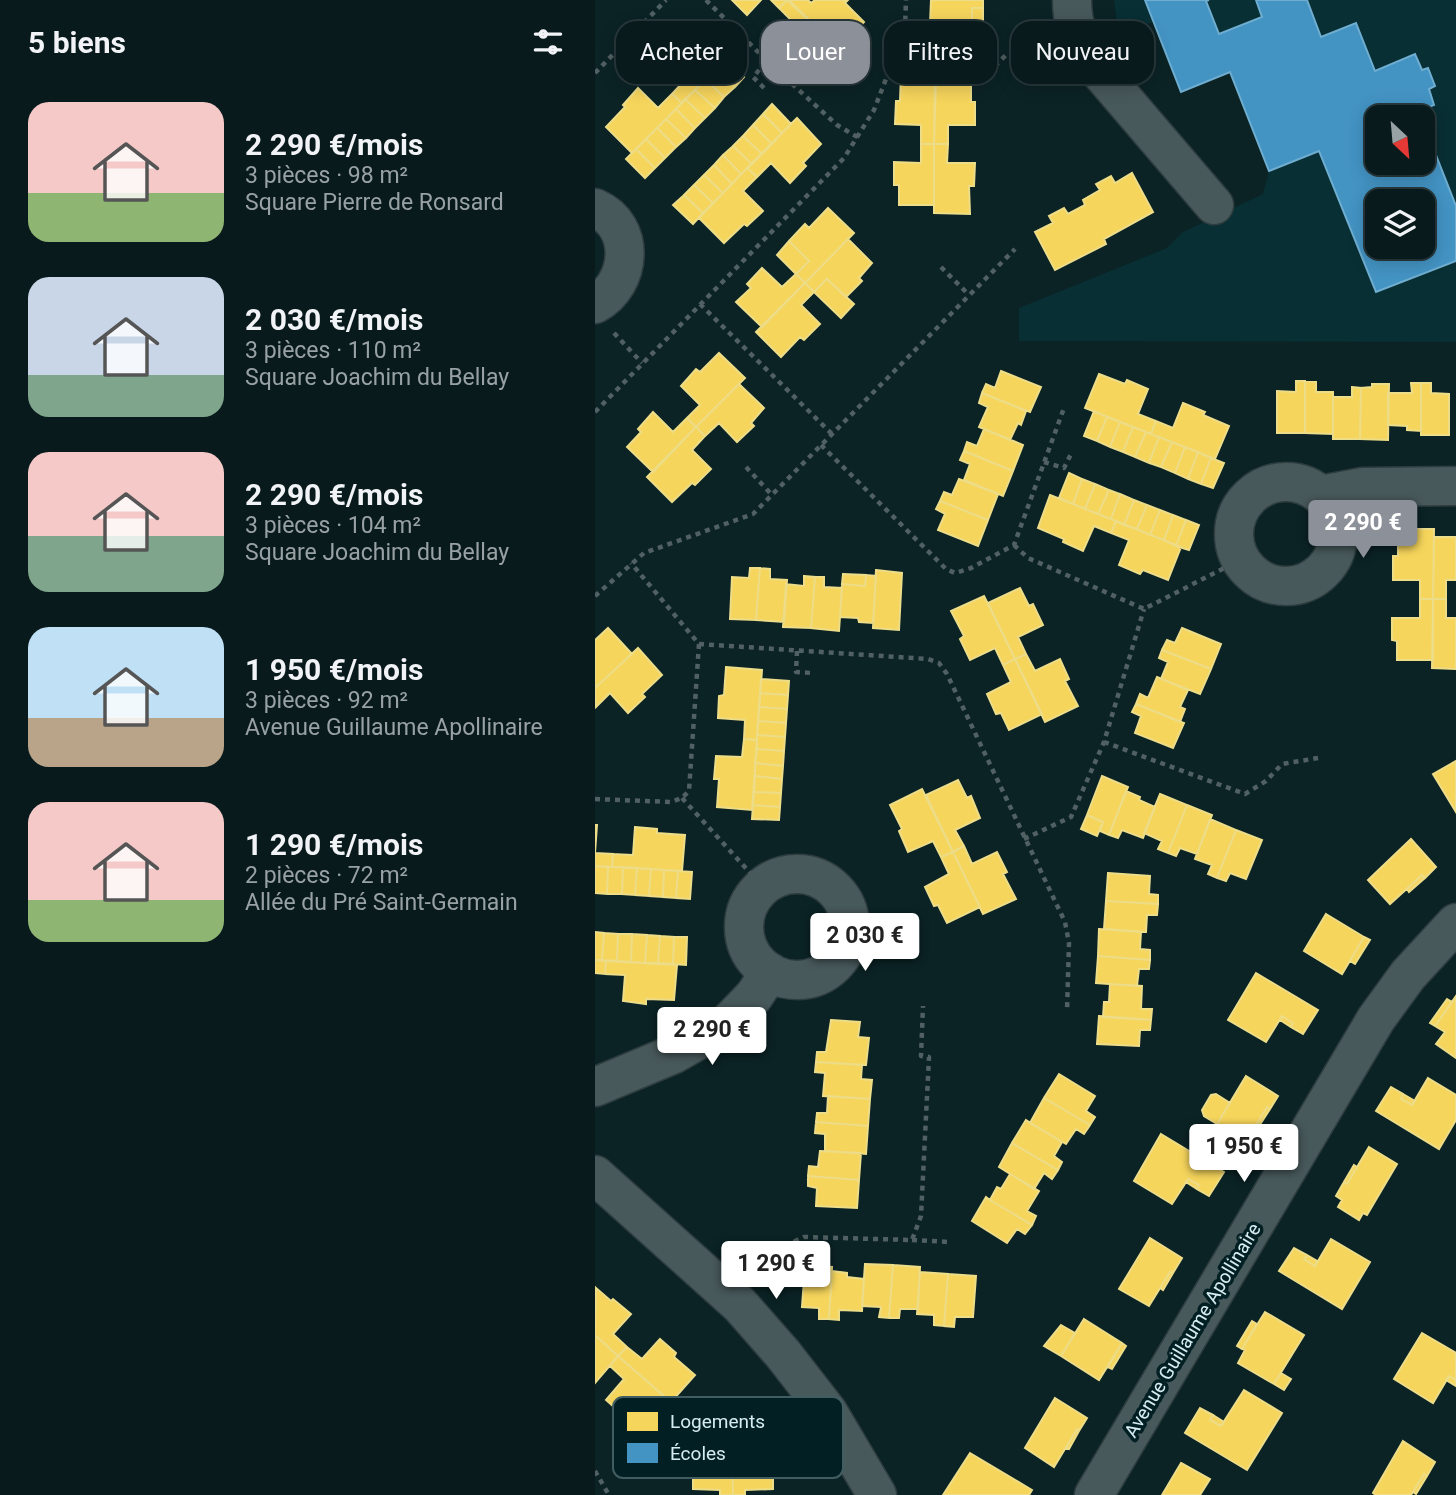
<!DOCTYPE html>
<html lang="fr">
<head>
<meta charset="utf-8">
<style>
	:root { --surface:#081a1c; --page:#162729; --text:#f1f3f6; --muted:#98a1a3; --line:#29383b; --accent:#8c9099 }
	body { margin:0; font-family:Roboto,sans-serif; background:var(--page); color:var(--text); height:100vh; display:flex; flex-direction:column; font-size:26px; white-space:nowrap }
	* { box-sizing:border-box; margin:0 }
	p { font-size:23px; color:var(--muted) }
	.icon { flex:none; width:38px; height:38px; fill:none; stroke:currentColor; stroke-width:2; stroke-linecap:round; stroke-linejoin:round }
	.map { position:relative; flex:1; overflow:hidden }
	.sheet { display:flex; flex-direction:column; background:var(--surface); width:595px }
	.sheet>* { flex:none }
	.banner { position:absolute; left:21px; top:21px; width:665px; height:63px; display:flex; gap:14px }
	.needle { width:46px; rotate:154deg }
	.tools { position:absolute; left:770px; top:105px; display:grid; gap:14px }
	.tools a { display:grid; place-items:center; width:70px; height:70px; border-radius:14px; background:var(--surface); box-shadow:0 4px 18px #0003,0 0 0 2px var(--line); font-size:35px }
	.price { position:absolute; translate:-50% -60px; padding:0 16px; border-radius:7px; background:#fff; color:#222; font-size:23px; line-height:46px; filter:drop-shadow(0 2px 4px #0008) }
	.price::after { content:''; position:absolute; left:50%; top:42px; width:21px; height:16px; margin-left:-10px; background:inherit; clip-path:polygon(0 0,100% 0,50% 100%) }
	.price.selected { background:var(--accent); color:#fff }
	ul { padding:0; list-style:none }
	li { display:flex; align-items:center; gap:21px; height:175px; padding:0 28px }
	li span { display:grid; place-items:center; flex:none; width:196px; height:140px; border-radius:21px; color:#555 }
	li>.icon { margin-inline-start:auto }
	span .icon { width:84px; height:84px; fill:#fffc; stroke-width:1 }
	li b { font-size:30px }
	h2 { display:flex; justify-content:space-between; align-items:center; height:84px; padding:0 28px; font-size:30px }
	.chip { padding:0 24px; border-radius:21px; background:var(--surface); box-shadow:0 4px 18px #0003,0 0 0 2px var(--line); font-size:24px; line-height:63px }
	.chip.selected { background:var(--accent); color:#fff }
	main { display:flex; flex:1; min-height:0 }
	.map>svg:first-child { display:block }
</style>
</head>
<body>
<main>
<section class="sheet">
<h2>5 biens<svg class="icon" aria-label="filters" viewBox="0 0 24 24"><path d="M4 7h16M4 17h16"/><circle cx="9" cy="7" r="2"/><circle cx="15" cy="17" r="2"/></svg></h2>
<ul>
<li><span style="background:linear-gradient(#f6c9c9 65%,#8fb573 0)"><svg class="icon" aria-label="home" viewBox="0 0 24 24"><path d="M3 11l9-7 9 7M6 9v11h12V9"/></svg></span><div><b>2 290 €/mois</b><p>3 pièces · 98 m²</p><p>Square Pierre de Ronsard</p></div></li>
<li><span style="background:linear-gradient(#c9d6e8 70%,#7fa58c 0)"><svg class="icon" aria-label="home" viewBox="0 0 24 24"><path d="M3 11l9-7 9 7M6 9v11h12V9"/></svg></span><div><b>2 030 €/mois</b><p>3 pièces · 110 m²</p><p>Square Joachim du Bellay</p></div></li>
<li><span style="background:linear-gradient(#f6c9c9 60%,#7fa58c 0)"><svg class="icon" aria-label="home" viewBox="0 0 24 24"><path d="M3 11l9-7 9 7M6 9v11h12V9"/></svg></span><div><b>2 290 €/mois</b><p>3 pièces · 104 m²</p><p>Square Joachim du Bellay</p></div></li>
<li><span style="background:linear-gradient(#bfe0f5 65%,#b9a48a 0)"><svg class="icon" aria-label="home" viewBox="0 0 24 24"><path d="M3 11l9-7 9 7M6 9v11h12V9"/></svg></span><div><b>1 950 €/mois</b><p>3 pièces · 92 m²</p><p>Avenue Guillaume Apollinaire</p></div></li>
<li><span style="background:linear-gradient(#f6c9c9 70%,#8fb573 0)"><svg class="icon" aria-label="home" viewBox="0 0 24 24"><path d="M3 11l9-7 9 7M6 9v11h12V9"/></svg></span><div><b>1 290 €/mois</b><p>2 pièces · 72 m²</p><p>Allée du Pré Saint-Germain</p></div></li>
</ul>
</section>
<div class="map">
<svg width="861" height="1495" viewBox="0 0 861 1495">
	<rect width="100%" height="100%" fill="#0b2325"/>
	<path fill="#082f34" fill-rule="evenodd" d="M519,0H861V342L424,341V308L572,248L588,232L668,194L674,171L635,72L559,22L523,31ZM782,117H828V163H782ZM782,201H828V247H782Z"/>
	<path fill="#f6d55c" stroke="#eddc88" stroke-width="2" d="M137,0H166L152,15Z
		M176,0H192L184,8Z
		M192,0L238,43L213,68L200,54L197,58L180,41L198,22L184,8Z
		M194,0H213L216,3L220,0H253L250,3L269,22L244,49Z
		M336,0H388V8H377V25L335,24Z
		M377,8H388V25H377Z
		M108,28L135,54L87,103L77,94L90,80L70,61L86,44L90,47Z
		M130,59L149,77L140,87L121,68Z
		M121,68L140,87L129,97L110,79Z
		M306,74H340L339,144H326V125L300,124L301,101H305Z
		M110,79L129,97L120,108L100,90Z
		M376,81V102H380V125H353V144H339L341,82Z
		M43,88L63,108L77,94L87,103L37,153L11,127L30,107L28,105Z
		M100,90L120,108L110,118L90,99Z
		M90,99L110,118L100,128L81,109Z
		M177,104L196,124L187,133L168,114Z
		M81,109L100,128L91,138L71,119Z
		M168,114L187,133L177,144L158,125Z
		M202,118L226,144L208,163L211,166L195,183L176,163L162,177L152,168Z
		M71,119L91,138L81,147L62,128Z
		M158,125L177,144L167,154L148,136Z
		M62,128L81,147L70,158L51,139Z
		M148,136L167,154L157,164L138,146Z
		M51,139L70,158L60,168L41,149Z
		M326,144H339V205H304V185H299V162L326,163Z
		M339,144H353L352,163H380L379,186H374L375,214L339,213Z
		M138,146L157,164L146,174L128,155Z
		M41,149L60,168L50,178L31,159Z
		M128,155L146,174L137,184L119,165Z
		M119,165L137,184L128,193L109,175Z
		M152,168L162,177L148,191L168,211L152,226L149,224L129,243L104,218Z
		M537,173L558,212L509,239L511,244L460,270L440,232L458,223L454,216L469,208L473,214L490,205L488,200L505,190L501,184L516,176L520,183Z
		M109,175L128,193L118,203L99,185Z
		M99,185L118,203L108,213L89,195Z
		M89,195L108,213L98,224L78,205Z
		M233,208L259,233L210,283L201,274L214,261L194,241L210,224L214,228Z
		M253,239L277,263L264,278L267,281L251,297L232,279L219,292L210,283Z
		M194,241L214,261L201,274L182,255Z
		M167,268L187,287L201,274L210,283L167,327L141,302L156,288L152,284Z
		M232,279L259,304L246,318L219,292Z
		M210,283L219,292L206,305L225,324L209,340L205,337L186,357L161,332Z
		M124,353L150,378L101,427L92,418L105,405L86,386L101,369L105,372Z
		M406,371L446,387L435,412L387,393L391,384L400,388Z
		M504,374L530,384L532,380L553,389L543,414L561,421L556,434L490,408Z
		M701,381H710V433H682V391L701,392Z
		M710,381L721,382V392H738V434L710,433Z
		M816,383H826V431L812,430V426L793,425V393H817Z
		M826,383H836V393L854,394V435H826Z
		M144,384L169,408L156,423L159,426L142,442L124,423L110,436L101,427Z
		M777,384H794L793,440L765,439L766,388L777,387Z
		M757,387L766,388L765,439H738V397H757Z
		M387,393L431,411L426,425L423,423L415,440L384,427L393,407L384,403Z
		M588,403L610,412L608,415L634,426L620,459L556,434L561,421L578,428Z
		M499,411L512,417L502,441L489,436Z
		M58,412L78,432L92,418L101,427L58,472L32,447L46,432L43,429Z
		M512,417L525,422L515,447L502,441Z
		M525,422L538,427L528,452L515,447Z
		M101,427L110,436L97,450L116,469L100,485L97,483L77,502L52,477Z
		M538,427L551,432L540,457L528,452Z
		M389,429L428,445L418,471L369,451L372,442L382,446Z
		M551,432L564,437L554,463L540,457Z
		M564,437L577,442L566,467L554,463Z
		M577,442L590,447L580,473L566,467Z
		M590,447L603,452L593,479L580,473Z
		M369,451L418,471L408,496L369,480L375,464L365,460Z
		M603,452L616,458L606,484L593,479Z
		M616,458L629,463L618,488L606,484Z
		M474,473L487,479L478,504L464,498Z
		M364,479L403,494L393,520L345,501L349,492L357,495Z
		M487,479L500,484L490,509L478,504Z
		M500,484L514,490L503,514L490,509Z
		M514,490L525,494L516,519L503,514Z
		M525,494L539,500L529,525L516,519Z
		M455,495L521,521L516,533L499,526L488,551L468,542L469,539L443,528Z
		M539,500L552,505L542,529L529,525Z
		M345,501L393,520L383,546L343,530L350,514L341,509Z
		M552,505L565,510L555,535L542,529Z
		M565,510L578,515L569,540L555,535Z
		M578,515L591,520L581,546L569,540Z
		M591,520L604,525L594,550L581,546Z
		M521,521L586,547L573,580L548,570L545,574L524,565L534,540L516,533Z
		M803,529H839L838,599H825V580H798V556H803Z
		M839,537H861V580H851V599H838Z
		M155,568H165L161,620L135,619L137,577L154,578Z
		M165,568L175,569V579L192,580L189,622L161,620Z
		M281,570L307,573L304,630L278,628Z
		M248,574L271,575L270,586L247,584Z
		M271,575L281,576L278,623L264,622L263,618L245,617L247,584L270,586Z
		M209,576L220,577L216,628L188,627L191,584L209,586Z
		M220,577H229V587L247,588L244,631L216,628Z
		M425,588L434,606L438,604L448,625L423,637L431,654L420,659L393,603Z
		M389,596L420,659L408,665L400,648L375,660L365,639L369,636L356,611Z
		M825,599H838V660H802V641L797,640V618H825Z
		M838,599H851V618H861V669L837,668Z
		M13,628L37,654L0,688V640Z
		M587,628L626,644L616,669L567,650L572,640L580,643Z
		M43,648L67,675L47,694L50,697L33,713L15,693L1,707L0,688Z
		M567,650L616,669L605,694L566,679L573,662L564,658Z
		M431,654L440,671L465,659L474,679L470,681L483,706L450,722L420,659Z
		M420,659L447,714L414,730L406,713L401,714L392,694L416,682L408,665Z
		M131,667L167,670L162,740L149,739L150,720L123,718L124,696L129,695Z
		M562,677L593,690L585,707L590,709L585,722L541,704L545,694L553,698Z
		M166,679L194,681L193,695L165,693Z
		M165,693L193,695L192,709L164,707Z
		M541,704L589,723L578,748L540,733L546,716L537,712Z
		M164,707L192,709L191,723L163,721Z
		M163,721L191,723L190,737L162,735Z
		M162,735L190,737L189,751L162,749Z
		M149,739L162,740L157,810L122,807L124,779H119L121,756L147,757Z
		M162,749L189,751L188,766L160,763Z
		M861,761V812L838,774Z
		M160,763L188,766L187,779L160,776Z
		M160,776L187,779L186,793L159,792Z
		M507,776L533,787L514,835L505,831L508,822L492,815Z
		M363,780L372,798L376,796L385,818L360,830L369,846L358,852L331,795Z
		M327,789L358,852L346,857L338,841L313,852L304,831L307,829L295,805Z
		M531,791L545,797L544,800L560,807L548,838L527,830L523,838L514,835Z
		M159,792L186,793L185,807L158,805Z
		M565,794L592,805L573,853L563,849L567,841L549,833Z
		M158,805L185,807L184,820L157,819Z
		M592,805L617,815L602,854L585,848L581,856L573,853Z
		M492,815L508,822L502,836L486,829Z
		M615,819L641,830L622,878L613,874L617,865L600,859Z
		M0,825H2L0,853L18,854L17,867L0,866Z
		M40,827L62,829V833L90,835L87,871L17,867L18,854L38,855Z
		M641,830L667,840L651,879L635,873L631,881L622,878Z
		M816,839L841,867L830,878L827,875L795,904L773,880Z
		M369,846L377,864L402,852L412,872L408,874L421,899L388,914L358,852Z
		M358,852L385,907L352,923L343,905L339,906L330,887L354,874L346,857Z
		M0,866L13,867L12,894L0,893Z
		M13,867H28L27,894H12Z
		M28,867L42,868L40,895L27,894Z
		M42,868L56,869L54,896L40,895Z
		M56,869L69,870L68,897L54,896Z
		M69,870L83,871L81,898L68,897Z
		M83,871L97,872L95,899L81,898Z
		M513,873L555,876L554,894L563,895V904L511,901Z
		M827,875L830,878L814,892L812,889Z
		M511,901L563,904L562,915H552L551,932L509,929Z
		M731,914L769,937L747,974L709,951Z
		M504,929L546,932L545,949L555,950V960L503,956Z
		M0,932L9,933L7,960H0Z
		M9,933L23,934L22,961L7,960Z
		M23,934H37L36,962L22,961Z
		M37,934L52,935L50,963L36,962Z
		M52,935L65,936L63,963H50Z
		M65,936L79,937L78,964L63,963Z
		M79,937H92L91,965L78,964Z
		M769,937L775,940L760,964L755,961Z
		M503,956L555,960L554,969H544L542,986L501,983Z
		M0,960L11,961L10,974L0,973Z
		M11,961L82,965L79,1000L51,999V1004L28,1001L30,975L10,974Z
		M661,973L723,1010L708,1034L696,1027L698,1023L687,1016L671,1042L633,1020Z
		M515,984L547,986L546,1009H557L556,1020L508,1017L509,1002H514Z
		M861,996V1058L841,1044L850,1032L840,1026Z
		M852,999L857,1002L840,1026L835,1023Z
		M504,1016L556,1020L555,1030H545L544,1046L502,1044Z
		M687,1016L698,1023L696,1027L685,1020Z
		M236,1020L265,1022L263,1037L274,1038L271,1065L221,1062L222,1052H231Z
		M221,1062L267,1065L266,1079L277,1080L275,1099L228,1096L230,1073L220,1072Z
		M464,1074L500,1096L491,1111L500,1117L495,1125L449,1098Z
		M651,1076L683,1096L675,1109L672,1107L650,1143L621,1126Z
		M833,1078L861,1095V1120L844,1149L781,1111L796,1087L808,1094L806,1099L817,1105Z
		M621,1094L635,1103L622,1124L609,1116L607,1110L616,1095Z
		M808,1094L820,1101L817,1105L806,1099Z
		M233,1096L275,1099L273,1126L221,1122L222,1113H232Z
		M449,1098L495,1125L489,1134L481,1129L471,1144L435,1123Z
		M672,1107L675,1109L664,1126L661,1125Z
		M431,1120L467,1142L459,1156L467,1162L463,1170L417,1143Z
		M221,1122L273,1126L271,1154L230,1151V1134L220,1133Z
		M566,1134L629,1172L614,1196L602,1189L604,1185L593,1179L577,1204L539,1181Z
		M417,1143L463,1170L457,1179L449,1173L439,1189L404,1167Z
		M774,1147L802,1164L772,1215L768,1213L764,1220L743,1207L747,1200L741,1196L749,1182L752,1184Z
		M225,1151L266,1153L264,1180L213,1176L214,1166L223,1167Z
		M759,1165L762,1167L752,1184L749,1182Z
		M415,1174L444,1191L432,1211L441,1216L437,1225L395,1200L402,1187L406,1189Z
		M213,1176L264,1180L262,1208L221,1206L222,1188L213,1186Z
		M593,1179L604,1185L602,1189L591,1182Z
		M391,1197L395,1200L437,1225L430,1234L422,1229L412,1243L377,1221Z
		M555,1238L587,1258L578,1273L575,1272L554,1306L524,1289Z
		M736,1239L775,1262L747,1309L684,1271L699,1248L712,1255L709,1259L720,1266Z
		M712,1255L722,1261L720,1266L709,1259Z
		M270,1264L298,1265L294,1318L284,1317L286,1307L267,1306Z
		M210,1265L237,1267L234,1319H224V1308L207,1307Z
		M298,1265L325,1267L323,1309H305L304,1318H294Z
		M237,1271L252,1273V1277L269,1279L267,1311L244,1310V1320L234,1319Z
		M325,1272L353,1274L349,1326L339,1325V1315L322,1314Z
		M575,1272L578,1273L568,1290L565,1288Z
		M353,1274L381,1276L378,1317H360L359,1327L349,1326Z
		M1,1288L16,1301L18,1299L36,1314L18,1334L32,1347L23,1356L0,1335Z
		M670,1312L709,1335L679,1384L643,1363L650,1350L647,1349Z
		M489,1319L527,1343L504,1380L466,1356Z
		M657,1321L662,1324L647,1349L642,1346Z
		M466,1325L480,1333L466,1356L449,1346Z
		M827,1333L861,1353V1380L854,1376L838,1403L799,1379Z
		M0,1335L23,1356L0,1383Z
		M65,1339L81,1353L79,1357L100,1375L76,1402L23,1356L32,1347L47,1359Z
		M527,1343L531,1346L517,1369L513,1367Z
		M23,1356L70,1397L45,1424L31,1411L28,1415L11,1400L29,1379L15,1366Z
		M686,1373L696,1379L689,1390L679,1384Z
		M854,1376L861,1380V1386L851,1380Z
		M649,1390L687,1413L652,1470L590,1433L605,1408L618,1415L615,1420L626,1426Z
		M460,1398L492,1418L484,1431L482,1429L459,1467L430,1448Z
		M618,1415L629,1422L626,1426L615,1420Z
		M482,1429L484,1431L474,1449L471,1448Z
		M102,1439H137L138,1495H125V1490L98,1489V1468H102Z
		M808,1441L840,1462L832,1476L829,1474L816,1495H781L778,1493Z
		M173,1447V1467H178V1489L150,1490V1495H138L137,1448Z
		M375,1453L437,1490L434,1495H348Z
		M586,1463L615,1479L605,1495H567Z
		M829,1474L832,1476L821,1494L818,1492Z"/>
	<path fill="#4393c3" stroke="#6faed0" stroke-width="2" fill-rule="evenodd" d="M550,0H614L611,1L624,34L667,17L661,0H712L726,37L761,23L780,71L820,54L827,70L833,68L840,86L834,89L839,105L824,111L826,117H782V163H828V122L861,206V261L781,292L724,151L674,171L635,72L586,92ZM782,201H828V247H782Z"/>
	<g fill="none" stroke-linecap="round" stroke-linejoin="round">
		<g stroke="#2e3d3f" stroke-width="41">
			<path id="minor" d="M477,0C477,26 485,45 500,66L619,205
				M0,208C42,226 37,284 0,304
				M639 534a52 52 0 1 1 104 0a52 52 0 1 1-104 0Z
				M726,495L768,487L861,486
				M149 927a53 53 0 1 1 106 0a53 53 0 1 1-106 0Z
				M0,1087L79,1054L133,1023L159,996L175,972
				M0,1175L145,1305L188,1354L233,1412L282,1495
				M499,1495L781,1019L813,975L861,923"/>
		</g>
		<path stroke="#516062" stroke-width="4.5" stroke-dasharray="5 5" stroke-linecap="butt" d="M111,0L172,61L242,125L264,138
			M306,40L310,28L311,0
			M0,73L71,0
			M169,88L158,77L172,61
			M346,267L374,295
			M105,304L237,434
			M19,333L47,363
			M0,412L249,158L279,110L306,40L341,41L387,79L411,55L451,44
			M226,445L351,569L360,573L376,568L419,545L469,408
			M449,462L469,468L477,452
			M151,467L177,495
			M419,545L433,558L549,609L645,560
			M0,596L49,553L158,514L420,249
			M104,644L333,659L344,663L352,674L470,922L474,943L472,1011
			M202,651L201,672L217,673
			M509,742L650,794L671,781L687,764L723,758
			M87,798L168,887
			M0,799L76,802L87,798L94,791L104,644L36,563
			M429,839L476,817L509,742L549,609
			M317,1240L354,1242
			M167,1280L200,1241L209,1237L317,1240L326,1216L334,1057L326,1056L328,1006
			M0,1471L14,1495"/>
		<use href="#minor" stroke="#48595b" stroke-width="38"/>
	</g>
	<g text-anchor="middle" stroke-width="7" stroke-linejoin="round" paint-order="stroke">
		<g font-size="19" fill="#d7ecf0" stroke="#022024">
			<text transform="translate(597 1330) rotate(-59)" y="7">Avenue Guillaume Apollinaire</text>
		</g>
	</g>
	<rect x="18" y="1397" width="230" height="81" rx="10" fill="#022024" stroke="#425d61" stroke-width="2"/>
	<rect x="32" y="1412" width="31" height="19" fill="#f6d55c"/>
	<rect x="32" y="1443" width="31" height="20" fill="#4393c3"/>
	<g font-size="19" fill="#d7ecf0">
		<text x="75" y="1428">Logements</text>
		<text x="75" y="1460">Écoles</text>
	</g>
</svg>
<div class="tools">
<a><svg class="needle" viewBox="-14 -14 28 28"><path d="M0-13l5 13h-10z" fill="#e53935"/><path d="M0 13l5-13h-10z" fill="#98a1a3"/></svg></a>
<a><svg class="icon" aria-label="layers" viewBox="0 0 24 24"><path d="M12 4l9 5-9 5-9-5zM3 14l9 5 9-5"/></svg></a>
</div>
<b class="price selected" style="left:768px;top:560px">2 290 €</b>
<b class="price" style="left:270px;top:973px">2 030 €</b>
<b class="price" style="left:117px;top:1067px">2 290 €</b>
<b class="price" style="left:649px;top:1184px">1 950 €</b>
<b class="price" style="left:181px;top:1301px">1 290 €</b>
<div class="banner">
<a class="chip">Acheter</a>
<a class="chip selected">Louer</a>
<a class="chip">Filtres</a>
<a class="chip">Nouveau</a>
</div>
</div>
</main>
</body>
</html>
